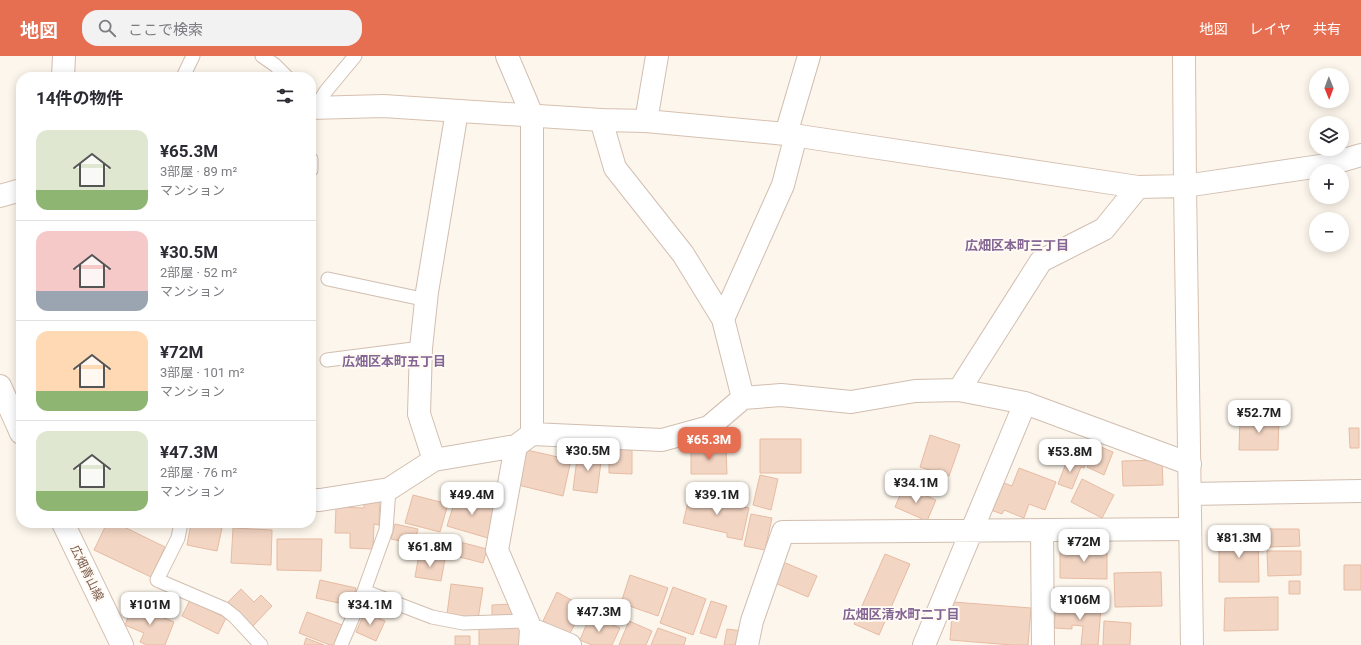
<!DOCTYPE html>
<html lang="ja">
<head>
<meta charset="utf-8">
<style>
	:root { --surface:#fff; --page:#f2f2f3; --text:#2b2b33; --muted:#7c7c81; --line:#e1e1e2; --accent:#e76f51 }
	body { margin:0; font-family:Roboto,"Noto Sans JP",sans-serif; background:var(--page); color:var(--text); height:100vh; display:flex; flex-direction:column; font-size:15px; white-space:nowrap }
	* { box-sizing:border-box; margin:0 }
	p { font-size:13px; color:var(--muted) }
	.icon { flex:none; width:22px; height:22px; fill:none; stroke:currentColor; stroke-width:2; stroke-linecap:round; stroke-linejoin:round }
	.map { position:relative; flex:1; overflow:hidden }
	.sheet { position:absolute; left:16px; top:16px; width:300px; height:456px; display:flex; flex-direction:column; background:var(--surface); border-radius:16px; box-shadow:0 2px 10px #0003 }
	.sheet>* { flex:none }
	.needle { width:26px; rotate:179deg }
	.tools { position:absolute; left:1309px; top:12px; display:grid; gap:8px }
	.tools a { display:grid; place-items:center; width:40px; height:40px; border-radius:50%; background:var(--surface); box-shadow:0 2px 10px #0003; font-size:20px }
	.price { position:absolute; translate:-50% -34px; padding:0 9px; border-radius:8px; background:#fff; color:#222; font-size:13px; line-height:26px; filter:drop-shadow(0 1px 2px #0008) }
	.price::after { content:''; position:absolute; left:50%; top:24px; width:12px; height:9px; margin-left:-6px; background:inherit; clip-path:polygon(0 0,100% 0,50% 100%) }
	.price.selected { background:var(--accent); color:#fff }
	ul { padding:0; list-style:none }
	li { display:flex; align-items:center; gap:12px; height:100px; padding:0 20px }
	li+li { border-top:1px solid var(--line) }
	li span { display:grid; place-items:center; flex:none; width:112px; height:80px; border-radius:12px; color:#555 }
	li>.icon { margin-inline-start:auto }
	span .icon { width:48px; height:48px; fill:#fffc; stroke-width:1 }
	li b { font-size:17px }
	h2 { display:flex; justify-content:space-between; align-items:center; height:48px; padding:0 20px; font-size:17px }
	header { display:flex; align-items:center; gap:24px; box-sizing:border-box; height:56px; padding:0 20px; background:var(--accent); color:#fff }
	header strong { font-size:19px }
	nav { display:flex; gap:22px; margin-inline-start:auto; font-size:14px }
	.search { width:280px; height:36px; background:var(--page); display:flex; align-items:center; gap:10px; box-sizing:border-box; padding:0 14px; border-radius:16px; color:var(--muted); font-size:15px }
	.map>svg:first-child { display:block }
</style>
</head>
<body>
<header>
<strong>地図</strong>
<div class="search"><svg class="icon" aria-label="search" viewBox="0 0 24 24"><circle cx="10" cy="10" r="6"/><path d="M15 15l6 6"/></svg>ここで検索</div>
<nav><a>地図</a><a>レイヤ</a><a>共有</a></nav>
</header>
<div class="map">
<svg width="1361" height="589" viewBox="0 0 1361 589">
	<rect width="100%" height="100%" fill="#fdf6ec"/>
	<path fill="#f3d5c3" stroke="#e6bba3" d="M1240,362H1279L1278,394H1239Z
		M1349,372H1359V392H1350Z
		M930,379L960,389L949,420L920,411Z
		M760,383H801V417H760Z
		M1096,389L1113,396L1104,419L1087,411Z
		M726,392L727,418H691V393Z
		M609,393L632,394V418L609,417Z
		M527,394L571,404L563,440L518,429Z
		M578,395L602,398L597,437L573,434Z
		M1068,402L1085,409L1084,412L1081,411L1072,433L1058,428Z
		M1162,404L1163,429L1123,430L1122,405Z
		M1019,412L1056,426L1045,454L1029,448L1024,462L1004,454L1002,458L985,452L996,424L1012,430Z
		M760,419L778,423L771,454L753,449Z
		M1082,423L1114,439L1102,462L1071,446Z
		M904,430L936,444L927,465L895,451Z
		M457,438L498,451L488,482L447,470Z
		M690,438L749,452L742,484L727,481V477L683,467Z
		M413,439L448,448L440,476L405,467Z
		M364,441H380L379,469L374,468L373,493L350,492V477H335L336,451L364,452Z
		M751,458L772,462L765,494L744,490Z
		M107,467H116L165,491L151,521L94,494Z
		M152,467H175V470Z
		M191,467H213L212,470L222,472L217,495L187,489Z
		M395,468L418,473L414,488L391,483Z
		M233,472L272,474L271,509L231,507Z
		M1268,473H1299L1300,490L1268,491Z
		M1219,479H1258L1259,526H1219Z
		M277,483H322L321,515L277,514Z
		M456,485L487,493L483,507L452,499Z
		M1060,492H1107V523L1060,522Z
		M1267,495H1301V519L1268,520Z
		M419,498L445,503L441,525L415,521Z
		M885,498L910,508L879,579L854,568Z
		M783,506L817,520L808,541L775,527Z
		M1344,509H1361V534H1344Z
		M1161,516L1162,550L1115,551L1114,517Z
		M630,519L668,532L658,560L621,547Z
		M320,524L356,532L352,550L316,542Z
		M1289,525H1300V538H1289Z
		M451,528L483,532L478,563L447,558Z
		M673,531L706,543L693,579L660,567Z
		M241,533L254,546L261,539L272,550L253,570L228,546Z
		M557,536L584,551L569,579L543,565Z
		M1278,541V574L1224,575L1225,542Z
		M190,544L226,562L218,578L182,560Z
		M711,545L727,550L716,582L700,577Z
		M953,546L1031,552L1028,589H1012L950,584Z
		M513,548V559L492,560V549Z
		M1056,548L1101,551L1098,589H1081L1083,570L1072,569V573L1054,572Z
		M133,549L174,566L165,589H147L140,586L144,577L125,569Z
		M307,556L342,569L334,589H330L299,577Z
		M365,556L385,565L376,585L356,576Z
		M590,560L620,572L612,589H592L580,584Z
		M629,565L652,575L646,589H619Z
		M1104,565L1131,567L1130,589H1103Z
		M479,571H522V589H479Z
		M658,572L686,582L684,589H651Z
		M727,573L742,575L739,589H724Z
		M455,580H470V589H455Z
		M306,582L324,589H304Z"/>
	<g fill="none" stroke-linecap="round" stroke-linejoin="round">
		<g stroke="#d1beb0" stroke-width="15">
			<path id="lane" d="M262,0L275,9L287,21
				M183,21L193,0
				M312,47L316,51L326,35L355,0
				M311,103V114
				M328,223L427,244
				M327,304L421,292
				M181,467L178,482L157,524L225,553L235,561L261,589
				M364,535L432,561L463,567L528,565
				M341,589L364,535L386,474L389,433"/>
		</g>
		<g stroke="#d1beb0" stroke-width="24">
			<path id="street" d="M507,0L532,59V378
				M63,21L64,0
				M601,64L615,112L683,198L723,263L743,342
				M646,65L657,0
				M786,78L809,0
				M1185,130L1327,109L1361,99
				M723,263L783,129L796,79
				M959,334L1041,205L1104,173L1138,131
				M516,390L497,494L531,573L530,589
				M434,404L419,358L421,292L427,236L457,55
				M1190,438L1361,435
				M311,444H320L389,433L434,404L516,390L532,378L662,384L709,371L743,342L781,339L851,346L915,335L959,334L1025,347L1190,408
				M1042,474L1043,589
				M531,573L570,589
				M747,589L752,565L783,476L1190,473
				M924,589L1025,347"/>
		</g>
		<g stroke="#d6c0b0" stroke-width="24">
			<path id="secondary" d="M1184,0L1185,130L1192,589
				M311,52L383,50L601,64L646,65L786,78L1138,131L1185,130
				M0,140L21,134
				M0,330L21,377
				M63,467L122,589"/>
		</g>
		<use href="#lane" stroke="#fff" stroke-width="13"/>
		<use href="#street" stroke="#fff" stroke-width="22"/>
		<use href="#secondary" stroke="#fff" stroke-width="22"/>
	</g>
	<g text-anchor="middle" stroke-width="4" stroke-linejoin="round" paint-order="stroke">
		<g font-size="12" fill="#7a5c4d" stroke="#fffaf3">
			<text transform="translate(87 517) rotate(64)" y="4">広畑青山線</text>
		</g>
		<g font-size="13" font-weight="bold" fill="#846695" stroke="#fffaf3">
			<text x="1017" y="194">広畑区本町三丁目</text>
			<text x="394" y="310">広畑区本町五丁目</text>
			<text x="901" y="563">広畑区清水町二丁目</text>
		</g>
	</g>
</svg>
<div class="tools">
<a><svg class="needle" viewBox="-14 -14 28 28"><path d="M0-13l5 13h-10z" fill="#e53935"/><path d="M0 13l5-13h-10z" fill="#7c7c81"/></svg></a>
<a><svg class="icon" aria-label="layers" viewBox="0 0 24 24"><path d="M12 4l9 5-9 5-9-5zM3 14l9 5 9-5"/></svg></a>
<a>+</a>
<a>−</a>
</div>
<b class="price" style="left:1259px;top:378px">¥52.7M</b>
<b class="price selected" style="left:709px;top:405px">¥65.3M</b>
<b class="price" style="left:588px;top:416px">¥30.5M</b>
<b class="price" style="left:1070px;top:417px">¥53.8M</b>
<b class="price" style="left:916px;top:448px">¥34.1M</b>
<b class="price" style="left:472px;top:460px">¥49.4M</b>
<b class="price" style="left:717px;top:460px">¥39.1M</b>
<b class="price" style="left:1239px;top:503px">¥81.3M</b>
<b class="price" style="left:1084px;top:507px">¥72M</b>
<b class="price" style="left:430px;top:512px">¥61.8M</b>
<b class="price" style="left:1080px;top:565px">¥106M</b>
<b class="price" style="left:150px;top:570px">¥101M</b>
<b class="price" style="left:370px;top:570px">¥34.1M</b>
<b class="price" style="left:599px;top:577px">¥47.3M</b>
<section class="sheet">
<h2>14件の物件<svg class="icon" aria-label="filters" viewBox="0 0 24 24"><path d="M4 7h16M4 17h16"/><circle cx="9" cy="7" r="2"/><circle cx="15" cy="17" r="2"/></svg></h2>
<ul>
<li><span style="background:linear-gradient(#dfe7d0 75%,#8fb573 0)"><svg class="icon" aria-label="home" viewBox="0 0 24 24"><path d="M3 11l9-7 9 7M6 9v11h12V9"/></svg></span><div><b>¥65.3M</b><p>3部屋 · 89 m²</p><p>マンション</p></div></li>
<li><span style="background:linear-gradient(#f6c9c9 75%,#9aa5b1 0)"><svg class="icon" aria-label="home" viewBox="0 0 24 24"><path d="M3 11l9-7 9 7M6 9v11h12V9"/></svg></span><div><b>¥30.5M</b><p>2部屋 · 52 m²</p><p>マンション</p></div></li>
<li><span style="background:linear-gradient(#ffd9b3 75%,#8fb573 0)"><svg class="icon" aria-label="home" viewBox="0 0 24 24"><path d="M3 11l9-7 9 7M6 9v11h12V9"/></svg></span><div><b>¥72M</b><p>3部屋 · 101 m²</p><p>マンション</p></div></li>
<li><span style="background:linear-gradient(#dfe7d0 75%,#8fb573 0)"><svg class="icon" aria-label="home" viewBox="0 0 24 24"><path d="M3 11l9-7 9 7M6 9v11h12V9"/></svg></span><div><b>¥47.3M</b><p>2部屋 · 76 m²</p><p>マンション</p></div></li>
</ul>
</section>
</div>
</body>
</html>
